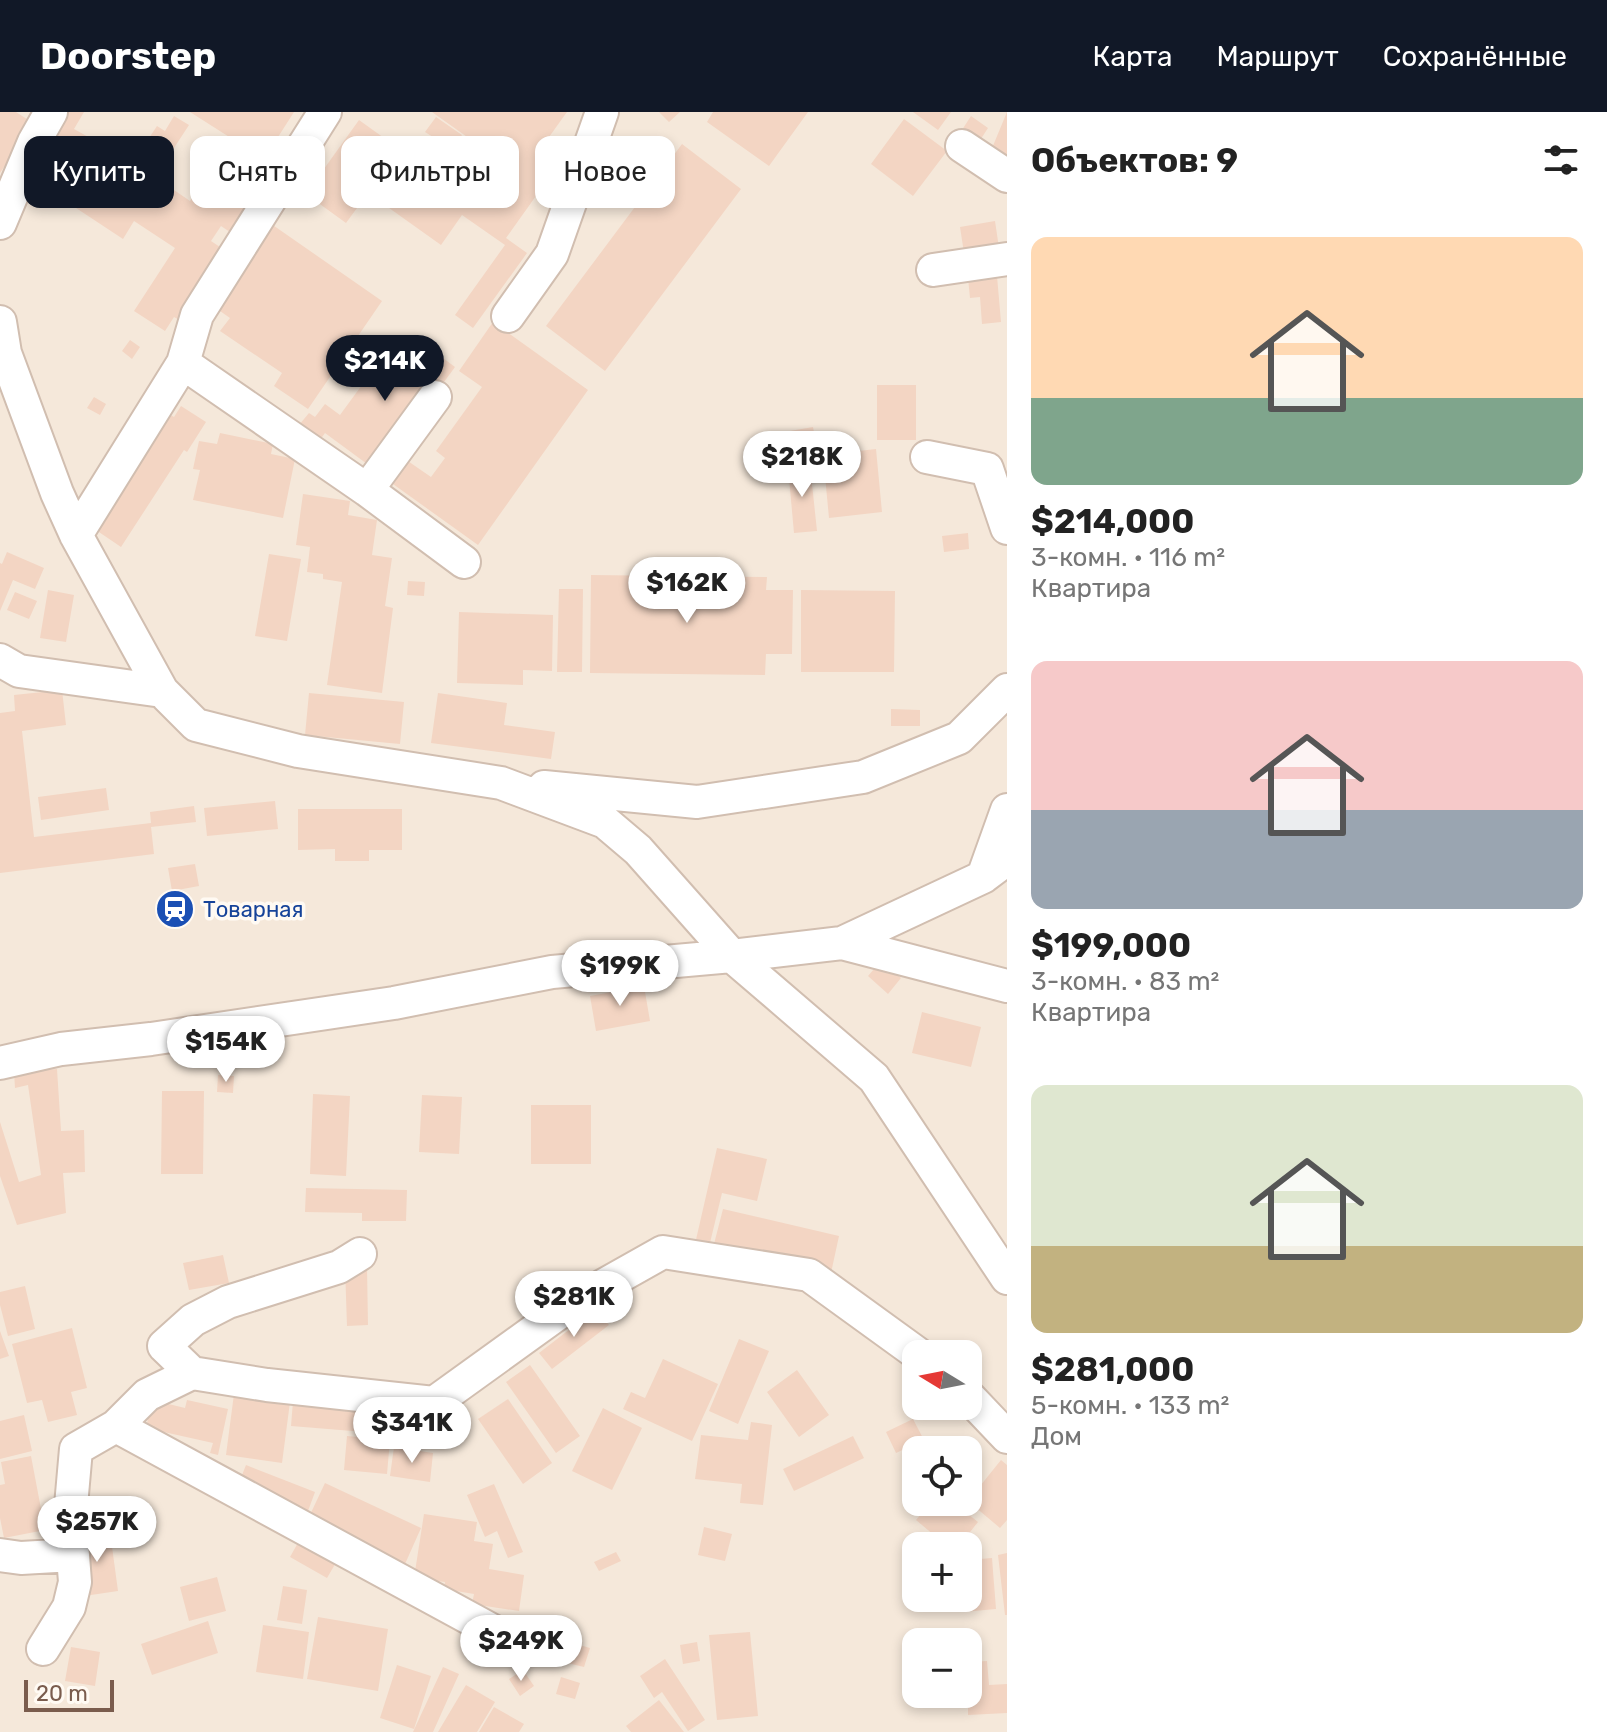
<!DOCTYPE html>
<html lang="ru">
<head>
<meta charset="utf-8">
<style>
	:root { --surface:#fff; --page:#f6f6f6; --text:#222; --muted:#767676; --accent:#111827 }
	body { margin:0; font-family:Rubik,sans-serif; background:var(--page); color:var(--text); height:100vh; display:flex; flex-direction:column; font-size:30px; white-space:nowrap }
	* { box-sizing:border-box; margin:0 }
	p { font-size:26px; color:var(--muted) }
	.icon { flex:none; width:44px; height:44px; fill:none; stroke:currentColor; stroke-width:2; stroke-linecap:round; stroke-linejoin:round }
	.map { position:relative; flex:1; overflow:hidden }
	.side { display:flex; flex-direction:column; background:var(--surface); width:600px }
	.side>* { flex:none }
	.hud { position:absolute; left:24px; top:24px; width:760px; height:72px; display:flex; gap:16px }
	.needle { width:52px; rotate:280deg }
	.controls { position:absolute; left:902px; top:1228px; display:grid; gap:16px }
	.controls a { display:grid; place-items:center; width:80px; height:80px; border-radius:16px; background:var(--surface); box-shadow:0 4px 12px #0003; font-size:40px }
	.scale { position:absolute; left:24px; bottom:20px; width:90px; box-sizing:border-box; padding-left:8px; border:4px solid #7a5c4d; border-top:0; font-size:22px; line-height:28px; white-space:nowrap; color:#7a5c4d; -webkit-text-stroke:6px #fffaf3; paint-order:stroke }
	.price { position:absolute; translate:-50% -68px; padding:0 18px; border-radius:28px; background:#fff; color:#222; font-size:26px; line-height:52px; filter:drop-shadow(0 2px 4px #0008) }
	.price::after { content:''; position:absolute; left:50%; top:48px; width:24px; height:18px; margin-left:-12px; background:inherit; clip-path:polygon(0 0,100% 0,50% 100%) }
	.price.current { background:var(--accent); color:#fff }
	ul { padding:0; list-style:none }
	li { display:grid; align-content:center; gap:16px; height:424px; padding:0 24px }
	li span { display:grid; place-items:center; height:248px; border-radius:16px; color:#555 }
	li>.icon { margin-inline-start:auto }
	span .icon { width:144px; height:144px; fill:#fffc; stroke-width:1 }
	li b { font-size:34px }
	h2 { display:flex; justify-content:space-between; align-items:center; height:96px; padding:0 24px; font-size:34px }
	.chip { padding:0 28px; border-radius:16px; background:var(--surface); box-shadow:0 4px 12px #0003; font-size:28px; line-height:72px }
	.chip.current { background:var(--accent); color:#fff }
	header { display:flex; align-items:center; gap:48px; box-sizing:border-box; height:112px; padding:0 40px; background:var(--accent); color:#fff }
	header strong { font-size:38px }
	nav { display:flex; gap:44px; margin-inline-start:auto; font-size:28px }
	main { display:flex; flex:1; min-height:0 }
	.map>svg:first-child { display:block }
</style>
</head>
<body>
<header>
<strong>Doorstep</strong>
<nav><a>Карта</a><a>Маршрут</a><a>Сохранённые</a></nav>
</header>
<main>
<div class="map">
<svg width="1007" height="1620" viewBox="0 0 1007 1620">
	<rect width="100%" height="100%" fill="#fdf6ec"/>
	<path fill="#f5e8da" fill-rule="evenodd" d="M0,0H1007V1620H0ZM916,1242H968V1294H916ZM916,1338H968V1390H916ZM916,1434H968V1486H916ZM916,1530H968V1582H916Z"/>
	<path fill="#f3d5c3" d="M0,0H16L33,11L0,61Z
		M68,0H84L74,17L117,41L102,69L78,55L60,86L29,68Z
		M190,0H294L264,47Z
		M432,0H567L549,25L568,39L506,126L527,141L473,216L455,203L505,133L462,103L441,133L368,81L346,111L306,82L359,8L391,31L384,41L402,54L412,40L422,48L436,27L425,20L436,5L462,23L437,59L444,63L439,71L462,87L469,79L490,94L515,59Z
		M659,0H680L669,10Z
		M713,0H808L769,54L707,10Z
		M913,0H951L938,18Z
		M1007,0V48L990,41Z
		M174,4L189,13L155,65L190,89L204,70L228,86L235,76L243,81L258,59L274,70L230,120L221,114L211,129L229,141L183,210L174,205L165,219L134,199L175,136L134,109L123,127L73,94L91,66L105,75L123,48L131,53L157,14L165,19Z
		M971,4L988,16L977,33L960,21Z
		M904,7L947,39L913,84L871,52Z
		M682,32L741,77L605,259L546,214Z
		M267,109L382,189L308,297L274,274L282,261L220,219L230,206L210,192Z
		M995,109L999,136L964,141L960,115Z
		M997,164L1001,210L982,212L980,185L970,186L968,166Z
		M493,210L588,278L478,433L386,367L402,345L431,365L445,346L436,339L482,275L459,259Z
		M412,223L455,255L378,360L325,321L320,328L299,313L309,301L315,305L325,292L340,303L397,225L407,231Z
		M130,228L140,235L132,247L122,239Z
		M877,273H916V328H877Z
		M94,285L106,292L100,303L87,296Z
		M181,294L206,310L187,340L184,338L121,435L93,416L167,301L174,305Z
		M813,315L819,346L789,351L784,320Z
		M220,321L273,332L271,342L295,347L283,406L193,388L200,358L193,357L199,329L217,332Z
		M876,337L882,400L829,406L823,343Z
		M810,353L817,419L794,421L788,355Z
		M303,382L350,389L348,403L377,408L372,443L392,446L385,494L393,496L382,581L327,573L342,470L323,467V462L307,460L310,435L296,433Z
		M968,421L969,437L944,440L942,424Z
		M7,440L44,456L35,477L13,468L0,499V451L2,452Z
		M269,442L301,447L287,529L255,524Z
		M591,463L767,465L766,478H793L792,542H766L765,563L590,561Z
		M408,469L425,470L424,484L407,483Z
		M559,477H583L582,560H557Z
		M48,478L74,483L66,530L40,526Z
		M801,478L895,479L894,560H801Z
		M15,480L37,489L29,507L7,498Z
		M459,500L553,503L552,559L523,558V573L457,571Z
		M62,578L66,613L22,619L34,725L151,711L150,700L194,694L196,710L151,715L154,742L0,761V601L15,599L14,583Z
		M309,581L404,590L400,632L305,623Z
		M438,581L507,591L504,613L555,620L551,647L431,631Z
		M891,597L920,598V614H891Z
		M106,676L109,698L41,708L38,685Z
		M275,689L278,717L207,724L204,696Z
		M298,697H402V738H369V749H335V737L298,738Z
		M195,752L199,774L172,779L168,756Z
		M881,849L901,866L888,882L868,864Z
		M644,874L650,909L596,919L590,884Z
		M922,900L981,915L971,955L912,941Z
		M57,957L61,1019L84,1018L85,1060L63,1061L66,1101L17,1113L0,1064V1010L19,1070L41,1063L28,973L15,976L14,960Z
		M218,963L234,964L233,981L217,980Z
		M162,979H204L203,1062H161Z
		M313,982L350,984L346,1064L310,1062Z
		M422,983L462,985L459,1042L419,1040Z
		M531,993H591V1052H531Z
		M717,1036L767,1047L757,1089L722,1081L709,1135L695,1132Z
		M306,1076L407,1078L406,1109H362V1101L305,1100Z
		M723,1097L839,1124L831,1161L714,1132Z
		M223,1143L229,1171L189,1178L183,1151Z
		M345,1155H367L368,1213L347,1214Z
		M25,1174L35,1217L8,1224L0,1193V1180Z
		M596,1197L609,1213L552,1257L539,1241Z
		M72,1216L87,1276L71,1280L77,1303L48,1310L42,1288L27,1291L12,1232Z
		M0,1219L9,1244L0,1247Z
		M739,1227L769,1239L738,1312L709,1299Z
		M663,1247L718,1272L692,1329L623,1297L631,1280L645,1286Z
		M530,1253L580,1324L556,1341L506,1270Z
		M797,1258L829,1303L799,1325L767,1280Z
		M234,1282L290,1290L282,1351L226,1343Z
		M508,1287L552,1351L523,1372L478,1307Z
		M152,1288L185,1296L187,1288L228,1297L218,1343L210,1341L213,1331L146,1316Z
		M293,1289L380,1296L377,1321L291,1314Z
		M603,1296L642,1316L612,1378L572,1359Z
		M24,1303L32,1339L0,1347V1309Z
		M913,1307L925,1330L934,1328L936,1338H916L915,1358L909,1335L896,1341L886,1320Z
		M751,1310L772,1313L763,1393L740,1391L742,1372L695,1367L701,1323L748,1328Z
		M347,1324L390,1328L387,1362L344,1358Z
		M853,1324L864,1346L794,1379L783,1357Z
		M394,1335L433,1341L430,1370L390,1364Z
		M31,1344L45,1418L4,1426L0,1406V1373L5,1372L1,1350Z
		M1001,1348L1007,1353V1408L1000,1416L968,1389Z
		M246,1353L315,1380L308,1399L238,1373Z
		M325,1371L421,1416L405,1452L308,1407Z
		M494,1372L523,1440L508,1446L497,1419L485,1425L467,1383Z
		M931,1390H953L978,1410L959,1434H947L916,1408Z
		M424,1402L477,1410L474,1429L493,1432L489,1457L524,1463L519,1499L472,1492L474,1482L444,1477L445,1470L414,1466Z
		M704,1415L732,1422L725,1449L698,1443Z
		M110,1420L118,1479L84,1484L76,1425Z
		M304,1420L341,1442L327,1466L290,1445Z
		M616,1440L621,1449L599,1459L594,1450Z
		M1007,1441V1503H1005L998,1443Z
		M992,1446L996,1497L963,1500L962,1486H968V1448Z
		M217,1465L226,1499L189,1509L180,1475Z
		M283,1474L307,1478L302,1512L277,1508Z
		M318,1505L388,1517L378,1579L307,1567Z
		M208,1509L218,1541L152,1563L141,1532Z
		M263,1513L309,1520L303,1567L256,1560Z
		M750,1520L758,1604L717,1608L709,1523Z
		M562,1528L590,1536L584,1555L559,1549Z
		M697,1530L700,1549L683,1552L680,1533Z
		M71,1535L100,1540L95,1574L65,1569Z
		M665,1547L705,1608L688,1619L662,1580L654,1586L640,1564Z
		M987,1549L989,1573L1007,1572V1601L968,1603V1550Z
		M397,1553L431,1564L414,1617L380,1606Z
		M443,1555L459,1562L433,1620H413Z
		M523,1558L534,1574L520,1584L509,1567Z
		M561,1565L580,1571L575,1587L556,1582Z
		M466,1573L495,1590L477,1620H438Z
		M659,1588L684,1620H631L626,1614Z
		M494,1595L524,1612L519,1620H479Z"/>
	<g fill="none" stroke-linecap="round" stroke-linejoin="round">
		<g stroke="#d1beb0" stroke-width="36">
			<path id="minor" d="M962,34L1007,64
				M0,111L34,30L51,0
				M933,158L1007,147
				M508,204L552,142L602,0
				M0,210L5,241L57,381L76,423L162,579L196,613L298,639L501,671L605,710L638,738L732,844L874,966L1007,1166
				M183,251L367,378L464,450
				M927,345L987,357L1007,416
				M367,378L435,285
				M76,423L183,251L197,203L325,0
				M0,548L19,559L162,579
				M544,675L697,690L863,665L959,626L1007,578
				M983,765L1007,698
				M842,831L983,765L1007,747
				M0,951L61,937L151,927L394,891L552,860L732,844L842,831L1007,874
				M360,1142L339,1155L228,1190L193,1208L164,1234L192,1261L267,1273L434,1291L574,1190L663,1140L809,1163L918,1242
				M968,1284L1007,1325
				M116,1314L517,1532
				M0,1443L21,1446L73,1443
				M43,1537L69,1495L75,1470L70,1405L76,1337L116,1314L147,1283L192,1261"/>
		</g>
		<use href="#minor" stroke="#fff" stroke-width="32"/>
	</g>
	<defs>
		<g id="station-disc" transform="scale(2)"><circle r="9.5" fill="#1a4fb4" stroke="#fffaf3"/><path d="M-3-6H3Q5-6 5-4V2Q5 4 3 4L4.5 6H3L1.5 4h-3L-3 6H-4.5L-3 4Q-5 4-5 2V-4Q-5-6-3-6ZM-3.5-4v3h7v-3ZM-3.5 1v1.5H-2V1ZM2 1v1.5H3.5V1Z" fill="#fff"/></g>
	</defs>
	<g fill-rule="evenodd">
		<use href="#station-disc" x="175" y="797"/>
	</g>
	<g text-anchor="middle" stroke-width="7" stroke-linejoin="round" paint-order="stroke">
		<g font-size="22" fill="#164399" stroke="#fffaf3" text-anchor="start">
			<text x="203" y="805">Товарная</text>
		</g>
	</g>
</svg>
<div class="controls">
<a><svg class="needle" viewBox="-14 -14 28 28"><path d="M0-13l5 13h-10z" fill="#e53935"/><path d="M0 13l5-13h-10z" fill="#767676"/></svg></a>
<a><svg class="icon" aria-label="locate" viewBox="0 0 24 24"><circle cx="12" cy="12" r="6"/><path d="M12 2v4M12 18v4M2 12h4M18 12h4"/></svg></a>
<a>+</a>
<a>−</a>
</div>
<div class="scale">20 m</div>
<b class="price current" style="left:385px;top:291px">$214K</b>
<b class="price" style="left:802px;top:387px">$218K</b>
<b class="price" style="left:687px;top:513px">$162K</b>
<b class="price" style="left:620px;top:896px">$199K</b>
<b class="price" style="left:226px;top:972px">$154K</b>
<b class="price" style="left:574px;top:1227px">$281K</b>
<b class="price" style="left:412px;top:1353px">$341K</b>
<b class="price" style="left:97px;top:1452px">$257K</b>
<b class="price" style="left:521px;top:1571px">$249K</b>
<div class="hud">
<a class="chip current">Купить</a>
<a class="chip">Снять</a>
<a class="chip">Фильтры</a>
<a class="chip">Новое</a>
</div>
</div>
<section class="side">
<h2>Объектов: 9<svg class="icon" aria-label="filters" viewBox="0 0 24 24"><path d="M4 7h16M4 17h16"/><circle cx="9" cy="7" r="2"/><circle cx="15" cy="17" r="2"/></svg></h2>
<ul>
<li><span style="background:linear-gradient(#ffd9b3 65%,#7fa58c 0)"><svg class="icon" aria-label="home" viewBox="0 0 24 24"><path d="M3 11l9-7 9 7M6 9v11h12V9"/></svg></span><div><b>$214,000</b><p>3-комн. · 116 m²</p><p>Квартира</p></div></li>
<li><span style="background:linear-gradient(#f6c9c9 60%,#9aa5b1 0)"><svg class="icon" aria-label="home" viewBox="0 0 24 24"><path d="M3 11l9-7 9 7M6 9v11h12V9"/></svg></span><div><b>$199,000</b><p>3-комн. · 83 m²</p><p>Квартира</p></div></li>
<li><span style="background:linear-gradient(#dfe7d0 65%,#c2b280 0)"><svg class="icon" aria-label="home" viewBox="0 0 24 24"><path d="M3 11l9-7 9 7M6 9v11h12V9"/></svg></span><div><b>$281,000</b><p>5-комн. · 133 m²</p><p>Дом</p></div></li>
</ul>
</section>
</main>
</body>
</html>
